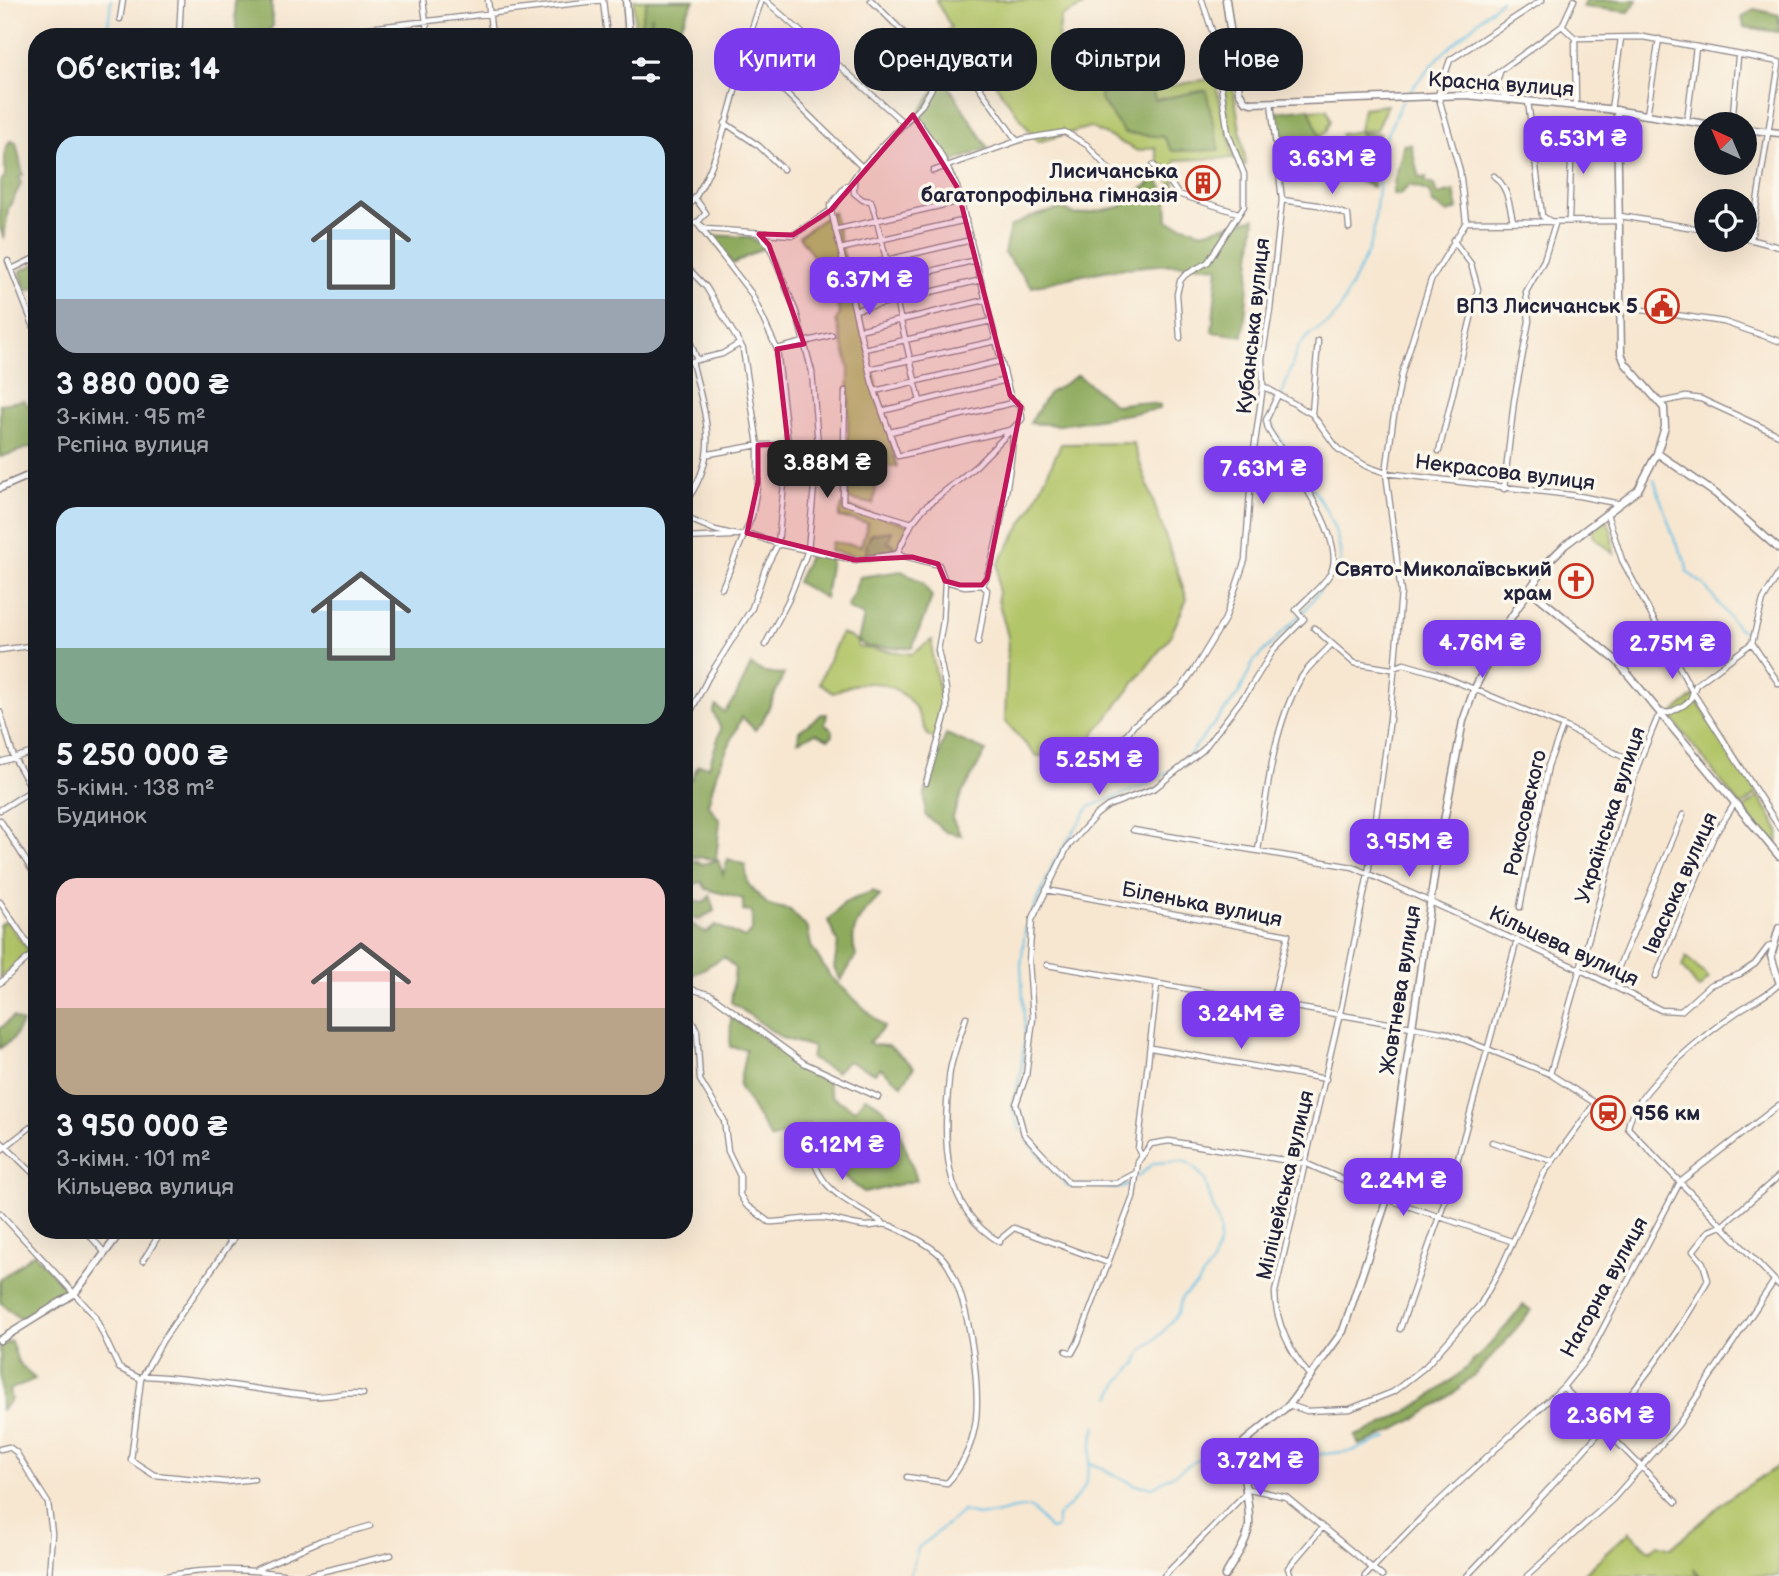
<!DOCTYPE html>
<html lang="uk">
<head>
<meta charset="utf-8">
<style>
	:root { --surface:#171b24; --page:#242831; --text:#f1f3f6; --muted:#9ea1a6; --accent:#7c3aed }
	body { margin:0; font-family:"Balsamiq Sans",sans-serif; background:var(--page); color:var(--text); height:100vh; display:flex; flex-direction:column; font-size:26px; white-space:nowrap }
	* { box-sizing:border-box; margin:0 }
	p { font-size:23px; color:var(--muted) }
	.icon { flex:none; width:38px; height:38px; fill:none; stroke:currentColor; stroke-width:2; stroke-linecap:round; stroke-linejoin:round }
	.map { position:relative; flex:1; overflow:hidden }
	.details { position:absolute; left:28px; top:28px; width:665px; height:1211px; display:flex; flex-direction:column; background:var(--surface); border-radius:28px; box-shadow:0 7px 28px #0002 }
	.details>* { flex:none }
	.banner { position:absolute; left:714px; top:28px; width:665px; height:63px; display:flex; gap:14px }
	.needle { width:46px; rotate:316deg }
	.tools { position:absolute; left:1694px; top:112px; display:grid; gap:14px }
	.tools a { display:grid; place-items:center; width:63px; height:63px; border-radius:50%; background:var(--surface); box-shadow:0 7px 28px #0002; font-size:35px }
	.price { position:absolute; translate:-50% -60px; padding:0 16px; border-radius:14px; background:var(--accent); color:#fff; font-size:23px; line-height:46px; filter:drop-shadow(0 2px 4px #0008) }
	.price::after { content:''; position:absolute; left:50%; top:42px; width:21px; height:16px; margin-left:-10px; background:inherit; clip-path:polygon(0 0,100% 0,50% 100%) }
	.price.active { background:#222; color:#fff }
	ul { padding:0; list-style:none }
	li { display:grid; align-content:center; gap:14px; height:371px; padding:0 28px }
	li span { display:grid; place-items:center; height:217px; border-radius:21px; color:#555 }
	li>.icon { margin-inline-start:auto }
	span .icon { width:126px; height:126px; fill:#fffc; stroke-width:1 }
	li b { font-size:30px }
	h2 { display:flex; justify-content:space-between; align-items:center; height:84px; padding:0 28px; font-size:30px }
	.chip { padding:0 24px; border-radius:28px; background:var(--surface); box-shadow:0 7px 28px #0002; font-size:24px; line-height:63px }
	.chip.active { background:var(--accent); color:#fff }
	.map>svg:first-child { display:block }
</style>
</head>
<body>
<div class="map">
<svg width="1779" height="1576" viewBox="0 0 1779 1576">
	<rect width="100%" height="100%" fill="#fbf7ec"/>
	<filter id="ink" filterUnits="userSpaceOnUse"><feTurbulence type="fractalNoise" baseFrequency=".0143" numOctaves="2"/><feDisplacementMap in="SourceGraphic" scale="14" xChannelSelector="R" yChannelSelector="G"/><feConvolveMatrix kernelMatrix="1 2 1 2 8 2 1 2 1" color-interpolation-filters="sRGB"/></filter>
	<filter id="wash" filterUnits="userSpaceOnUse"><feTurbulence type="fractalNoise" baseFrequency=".00686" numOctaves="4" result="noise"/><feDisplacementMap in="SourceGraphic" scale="28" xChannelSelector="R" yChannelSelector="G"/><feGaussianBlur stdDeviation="1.57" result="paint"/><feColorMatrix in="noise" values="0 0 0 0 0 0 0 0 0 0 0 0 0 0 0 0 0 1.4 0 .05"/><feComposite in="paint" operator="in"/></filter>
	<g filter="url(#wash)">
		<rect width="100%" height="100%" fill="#f7e7d1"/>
		<path fill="#b3c569" stroke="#6a7452" stroke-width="2" d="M634,0H656L650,37H635Z
			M936,0H1086L1087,4L1061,17L1058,39L1064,49L1153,50L1165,87L1214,78L1234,158L1175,160V189L1159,165L1155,147L1138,151L1090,127L1038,142L973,54L944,75L941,64L927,51L951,27Z
			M1224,34L1246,165H1241L1230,135L1216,35Z
			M1387,105L1376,130L1360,131L1361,147L1335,149L1334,145L1341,144V134L1359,131L1363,108Z
			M1327,109L1331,120L1326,132L1319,137L1310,118V110Z
			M833,212L897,467L885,466L879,472L873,504L847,499L849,368L836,320L840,314L827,276L799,236Z
			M1133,443L1187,599L1170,637L1077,756H1036L1005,721L1008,637L998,600V564L1032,507L1061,444Z
			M842,505L909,525L896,552L868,558L830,551L832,542L861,546L868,523L839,517Z
			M1606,519L1611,530L1614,554L1593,536L1594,528Z
			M841,633L858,641V647L912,654L932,640V655L941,698L937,739L928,736C923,725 918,709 910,701C888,678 859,679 833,693L819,683Z
			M1694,696L1757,793L1741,807L1670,716Z
			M1759,796L1779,831L1776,849L1743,810Z
			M6,921L30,952L0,978V925Z
			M1686,957L1709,978L1699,989L1682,967Z
			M1779,1466V1576H1700L1693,1569L1698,1576H1581L1629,1532L1650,1551L1658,1544L1671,1548L1730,1497Z"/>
		<path fill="#8eaa5d" stroke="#58664c" stroke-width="2" d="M234,0H271L273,26L263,37H237Z
			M647,0H694L675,37H650L652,15L648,37H637Z
			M1585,0H1637L1629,12L1583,7Z
			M1754,9L1779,15V32L1744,27L1742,17Z
			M1097,59H1145L1155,100L1206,90L1219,150L1172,151L1164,137L1124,133L1101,100Z
			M943,77L988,148L950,163L918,115Z
			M1309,108L1325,150L1328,169H1319L1281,153L1275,112Z
			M1362,133L1380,134L1373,187L1330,168L1329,152L1362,150Z
			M10,141L16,142L23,175L19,177L21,184L8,209L4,239L0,227V182L5,176V151Z
			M1411,144L1419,178L1427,177L1425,182L1434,185L1437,195L1454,191L1458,209L1448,213L1433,204L1429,192L1410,185L1399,195L1393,194C1393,176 1401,163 1403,145Z
			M1156,178L1167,194L1168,221L1202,232L1255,218L1243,336L1212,332L1218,267C1158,259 1091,271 1032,287L1004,253L1010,227L1030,217L1063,208L1076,215L1120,207Z
			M709,235L748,237L767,246L733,264Z
			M37,263V287L26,291L20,271Z
			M1078,375L1115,405L1137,402L1160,405V409L1060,425L1030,423L1048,394Z
			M24,400L37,416V445L0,457V404Z
			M892,531L888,542L894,545L893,550L866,555L867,543L871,534Z
			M810,554L831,559L825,598L797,582Z
			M902,571L923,583L932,597L912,648L867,647L858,641L864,616L847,608L860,577Z
			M751,665L765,673L784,674L764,718L755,730L742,717L717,771L708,804L720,821L716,859L684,856V772L691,780L698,765L709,766L721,729L713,712L716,706L724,712L735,698Z
			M822,714H827L825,725L832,729L833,735L828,739L816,733L798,741L799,731Z
			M946,734L986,751L961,795L952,819L961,835L946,832L925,815V794Z
			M684,857L703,864L718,860L723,874L728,859L745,865L748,884L768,905L790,910L808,929L811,946L830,976L884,1027L869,1042L872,1045L889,1046L914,1067L902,1085L880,1068L875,1073L848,1061L836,1072L811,1059L813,1047L782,1038L731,1002L735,968L724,957L684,980V919L706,933L715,925L745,938L752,931V912L743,911V899L706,889L702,882L694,884L689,872L684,873Z
			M873,891L880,896C861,915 847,928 856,956L841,980L834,968L838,943L828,921L844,903Z
			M684,893L690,895L691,901L703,903L710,896L714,911L697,920L684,914Z
			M13,1017L22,1023L13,1039L0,1048V1029Z
			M731,1017L777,1046L793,1066L827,1080L831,1096L855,1110L865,1097C897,1110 906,1149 917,1180L865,1193C839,1174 819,1155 809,1124L771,1139L739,1086L746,1049L730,1047Z
			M34,1253L67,1290L43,1308L20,1319L0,1302V1280Z
			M1523,1305L1531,1310C1480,1376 1439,1415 1359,1445L1355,1436C1425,1410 1478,1364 1523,1305Z
			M11,1341L18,1362L35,1379L9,1390L11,1400L1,1410L0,1346Z"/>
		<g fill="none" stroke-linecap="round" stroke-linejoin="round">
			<path stroke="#66c0e4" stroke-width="2" d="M107,36L111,0
				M1406,95L1441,55L1501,0
				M1654,480L1675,541L1686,561L1687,572L1704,585L1737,627L1749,635
				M1021,1132L1013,1112V1102L1021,1072L1025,1032L1021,965L1025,930L1054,862L1089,807L1142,787L1175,768L1187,757L1239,693L1254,661L1305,610L1341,562C1340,505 1288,468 1271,418L1280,401L1298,347L1310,334L1330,322L1339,311L1367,253L1373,236L1383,143L1403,100
				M1027,1140L1069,1187L1084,1185
				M1093,1185C1109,1188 1119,1193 1133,1181
				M1111,1397L1120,1380L1137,1363L1141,1352L1163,1332L1178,1313L1182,1297L1197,1284L1212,1264L1219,1244L1220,1230L1205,1180L1194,1167L1185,1161L1154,1163L1137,1177
				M1245,1452L1296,1457L1352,1451L1388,1437
				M1089,1462L1135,1485L1153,1487L1199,1459L1239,1452
				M910,1576L918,1548L963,1511C992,1523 1008,1505 1031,1508L1051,1530L1057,1528V1517C1065,1508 1077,1499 1083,1489C1092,1473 1089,1441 1097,1424"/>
		</g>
	</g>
	<g filter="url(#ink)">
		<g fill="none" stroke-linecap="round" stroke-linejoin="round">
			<g stroke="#8c8486" stroke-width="7">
				<path id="street" d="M423,0L428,37
					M488,0L492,37
					M603,0L607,37
					M765,0L905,124
					M120,19L123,0
					M1562,26L1575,38L1643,37L1779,62
					M179,37L181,0
					M294,37L603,0
					M1575,38L1576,105
					M958,57L1017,141
					M744,64L784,91L862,167
					M1500,72L1495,88L1508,97
					M1467,95L1562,26L1574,0
					M1611,110L1621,38
					M913,115L938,149L957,187L1012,403L1016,402L1021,407L1022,419L976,466L924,508L912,523L897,554L939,565L945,581L965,586L982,585
					M1647,115L1659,39
					M1687,121L1696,47
					M725,123L759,146L783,169
					M1732,124L1738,57
					M1153,165L1166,176L1178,194L1238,213
					M933,171L1023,139L1065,132L1087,145L1113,174L1122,176L1128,174
					M1494,176C1508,187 1509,204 1513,221
					M854,178V193L863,200L871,201L877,221L920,401
					M846,186L830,206L872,383L898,456L1010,430
					M1282,200L1318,205L1348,215L1349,228
					M684,212C727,165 737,59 762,0
					M1620,216L1706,230
					M1569,219L1572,132
					M1466,222L1620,221
					M698,223L706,229L793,235L815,221L831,210L862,167L922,105L940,74L937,66L871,0
					M684,226L698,222L706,213L695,198
					M835,230L961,201
					M759,234L769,245L796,312L812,372L818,445L808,550L788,601L765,645
					M1745,238L1779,247
					M1751,240L1779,64
					M840,249L966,220
					M8,261L37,335
					M684,264L706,287L743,349L758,445V482L752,516L722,588
					M12,269L37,257
					M845,270L971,240
					M850,291L976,260
					M1622,307L1724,322L1779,341
					M855,310L981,280
					M686,330L697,360
					M859,330L985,300
					M1180,338L1177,294L1180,281L1185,275L1208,262L1244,206V174L1228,133L1213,34L1202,0
					M777,349L832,335
					M864,349L991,321
					M684,363L722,354L739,344
					M869,369L996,341
					M1263,386L1312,414L1338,449L1366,466L1386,473L1579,496L1620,504
					M845,391L843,502L912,523
					M875,391L1001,361
					M1661,402L1686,397L1701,399L1779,435
					M882,411L1006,380
					M1312,413L1318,341
					M890,432L1012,403
					M1439,451L1478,289L1471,264L1453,240
					M709,454L758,445H846
					M1504,489L1514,401L1529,321L1526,292L1544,260L1555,224L1542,216L1528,101
					M684,504C722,454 705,416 692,361
					M1607,514L1622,560L1692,691L1779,827
					M684,517L715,530L736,535L747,533L778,544L855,560L897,554
					M684,538L731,536
					M1314,628L1354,663L1391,669L1404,664L1435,673L1566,727L1638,765
					M978,643L987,590L982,585C995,569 1014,454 1013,430
					M1752,643L1779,684
					M0,650L37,645
					M0,712L14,758L37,798
					M684,725L708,678L752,608L765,569L778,544L788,444L777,349L751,293L696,222
					M1109,756L1134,725L1181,688L1194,670L1225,619L1245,560L1252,464L1263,386L1262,359L1270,310L1282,200L1271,102
					M0,762L37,751
					M926,783L947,710L946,689L938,650L943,621L945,581
					M0,810L32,790
					M0,820L37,878
					M1133,830L1353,867L1579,969L1661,1010L1681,1011L1710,985L1740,974L1755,964L1768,947L1774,945
					M1258,851C1267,794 1272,729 1301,678C1308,666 1321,656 1330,646
					M1046,890L1288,935L1272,1002
					M0,902L34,953
					M1520,907L1548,766L1563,726
					M1047,965L1447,1033L1550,1074L1595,1103L1544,1173L1502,1266L1480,1305L1425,1367L1393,1392L1350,1409L1307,1411L1289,1405
					M1656,976L1714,836L1735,803
					M0,983L37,950
					M1779,984C1768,995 1756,1000 1743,1008C1711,1029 1632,1091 1628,1128L1779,1285
					M1611,985L1683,815
					M684,987L711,995L804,1063L878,1097
					M966,1017C961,1036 950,1059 949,1079C943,1140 941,1208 1000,1242
					M684,1019L693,1022L697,1031L700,1080L724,1120L728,1151L740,1176V1195L746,1205L769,1222C787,1222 805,1217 823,1218C837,1219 850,1225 865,1226C874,1227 881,1222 891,1226C907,1233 928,1243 941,1256C968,1285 982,1388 975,1426C971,1447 962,1467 947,1483L907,1477
					M1151,1048L1326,1079
					M1550,1074L1638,765L1657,719L1663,712L1669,713L1684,705L1690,700L1696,685L1752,643L1763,600L1779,573
					M808,1132C814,1190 839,1195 883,1223
					M0,1141L37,1177
					M1492,1142L1553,1161
					M0,1151L37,1122
					M1141,1155L1138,1149L1157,984
					M1136,1173L1117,1183H1069L1024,1134L1016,1104L1026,1076L1033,1018L1029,962L1032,920L1067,848L1096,815L1108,806L1155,788L1203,750L1248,691L1274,649L1304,619L1296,610C1307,598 1322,587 1330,574C1350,540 1285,458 1268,429L1266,420L1278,395
					M0,1213L94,1315L119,1368L141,1379
					M85,1230L105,1253
					M216,1230L232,1242
					M239,1230L163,1340L141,1379L131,1460L154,1475L226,1482L254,1479
					M998,1241L1014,1228L1108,1263
					M143,1261L162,1230
					M1400,1329L1452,1180L1517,940
					M1066,1351L1072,1353L1078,1342L1133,1197L1138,1162L1151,1144L1169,1141L1307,1164L1387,1199L1511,1241
					M145,1376C203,1378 253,1390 310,1396C327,1398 344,1391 363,1394
					M1310,1376C1291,1354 1275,1322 1275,1292L1340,1013L1368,874L1390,719L1401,592L1386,473L1393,421L1402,373L1431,280L1466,222L1460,171L1438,95L1450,60L1542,0
					M1563,1387L1676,1502
					M0,1449L9,1447L16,1452L48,1503L52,1533L49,1576
					M1245,1488L1286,1497L1382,1576
					M257,1569L322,1540L370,1526
					M166,1576C210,1567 251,1569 296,1576
					M303,1576L391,1555
					M1164,1576L1245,1494
					M1291,1576L1288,1568L1322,1528
					M1365,1576L1426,1513L1563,1387L1589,1355L1680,1182L1779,1105
					M1467,1576C1553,1485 1647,1391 1708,1280L1703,1263L1693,1251L1709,1231L1723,1225L1779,1176
					M1527,1576L1613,1499L1678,1425L1774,1281"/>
			</g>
			<g stroke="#8c8486" stroke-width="9">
				<path id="secondary" d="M1657,453L1716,494L1779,549
					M1529,589L1617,661L1779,856
					M1779,928L1771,956L1779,981
					M0,1340L75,1293L122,1230
					M1225,1576C1233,1561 1247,1543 1249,1526C1251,1498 1238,1470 1244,1442L1289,1405L1343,1331L1387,1199L1436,863L1463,721L1474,690L1506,625L1548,562L1565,545L1638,490L1657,453L1665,427L1664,408L1625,363L1621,353L1617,110"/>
			</g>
			<g stroke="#8c8486" stroke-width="9">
				<path id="primary" d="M626,0L629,37
					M1226,0L1239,92L1245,101L1251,103L1466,95L1607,109L1706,124
					M1745,129L1779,133
					M0,488L37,472"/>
			</g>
			<use href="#street" stroke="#fff" stroke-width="4.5"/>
			<use href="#secondary" stroke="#fff" stroke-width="6"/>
			<use href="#primary" stroke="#fff" stroke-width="6"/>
		</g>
	</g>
	<path fill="#c2185b" fill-opacity="0.2" stroke="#c2185b" stroke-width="5" stroke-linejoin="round" d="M913,115L957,187L1010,395L1021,407L987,579L982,585H960L945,581L938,564L912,557L855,560L747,533L758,482V445L788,444L777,349L804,344L769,245L759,234L793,235L831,210Z"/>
	<defs>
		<g id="building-ring" transform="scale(1.75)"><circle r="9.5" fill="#fbf7ec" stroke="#c8321e" stroke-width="1.5"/><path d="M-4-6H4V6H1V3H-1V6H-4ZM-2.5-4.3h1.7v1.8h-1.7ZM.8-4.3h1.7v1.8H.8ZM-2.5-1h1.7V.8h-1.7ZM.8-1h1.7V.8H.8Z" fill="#c8321e"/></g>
		<g id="civic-ring" transform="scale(1.75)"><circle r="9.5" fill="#fbf7ec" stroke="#c8321e" stroke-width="1.5"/><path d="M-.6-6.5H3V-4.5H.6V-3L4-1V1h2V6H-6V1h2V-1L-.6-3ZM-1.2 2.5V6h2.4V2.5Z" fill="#c8321e"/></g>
		<g id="church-ring" transform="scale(1.75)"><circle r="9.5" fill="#fbf7ec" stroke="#c8321e" stroke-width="1.5"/><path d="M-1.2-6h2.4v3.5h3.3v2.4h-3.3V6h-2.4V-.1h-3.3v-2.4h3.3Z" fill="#c8321e"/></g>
		<g id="station-ring" transform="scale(1.75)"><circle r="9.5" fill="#fbf7ec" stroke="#c8321e" stroke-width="1.5"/><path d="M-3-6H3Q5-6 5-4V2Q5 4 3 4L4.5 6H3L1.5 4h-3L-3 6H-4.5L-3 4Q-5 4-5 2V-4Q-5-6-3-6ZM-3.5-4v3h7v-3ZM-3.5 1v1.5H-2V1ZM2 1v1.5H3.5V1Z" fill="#c8321e"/></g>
	</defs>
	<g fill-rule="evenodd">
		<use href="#building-ring" x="1203" y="183"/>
		<use href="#civic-ring" x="1662" y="306"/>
		<use href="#church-ring" x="1576" y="581"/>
		<use href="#station-ring" x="1608" y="1113"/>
	</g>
	<g text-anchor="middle" stroke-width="7" stroke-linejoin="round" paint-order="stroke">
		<g font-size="21" fill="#22223b" stroke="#fbf7ec">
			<text transform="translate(1501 84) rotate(4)" y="7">Красна вулиця</text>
			<text transform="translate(1253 326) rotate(-84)" y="7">Кубанська вулиця</text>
			<text transform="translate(1505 472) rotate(7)" y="7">Некрасова вулиця</text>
			<text transform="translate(1525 813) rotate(-77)" y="7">Рокосовского</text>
			<text transform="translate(1610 815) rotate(-72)" y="7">Українська вулиця</text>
			<text transform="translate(1680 883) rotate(-66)" y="7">Івасюка вулиця</text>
			<text transform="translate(1202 904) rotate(11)" y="7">Біленька вулиця</text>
			<text transform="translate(1564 946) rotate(25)" y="7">Кільцева вулиця</text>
			<text transform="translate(1400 990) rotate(-81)" y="7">Жовтнева вулиця</text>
			<text transform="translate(1285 1185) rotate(-77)" y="7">Міліцейська вулиця</text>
			<text transform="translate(1604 1287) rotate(-61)" y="7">Нагорна вулиця</text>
		</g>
		<g font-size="21" font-weight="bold" fill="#22223b" stroke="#fbf7ec" text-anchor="end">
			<text x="1178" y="178">Лисичанська<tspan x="1178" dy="24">багатопрофільна гімназія</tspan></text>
			<text x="1638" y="313">ВПЗ Лисичанськ 5</text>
			<text x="1552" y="576">Свято-Миколаївський<tspan x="1552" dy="24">храм</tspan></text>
			<text x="1632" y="1120" text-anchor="start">956 км</text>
		</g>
	</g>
</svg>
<div class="tools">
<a><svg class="needle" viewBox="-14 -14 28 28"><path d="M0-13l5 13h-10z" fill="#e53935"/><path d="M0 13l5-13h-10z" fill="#9ea1a6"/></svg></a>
<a><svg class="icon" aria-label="locate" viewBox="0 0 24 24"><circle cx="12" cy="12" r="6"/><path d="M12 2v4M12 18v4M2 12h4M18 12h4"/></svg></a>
</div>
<b class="price" style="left:1583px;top:176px">6.53M ₴</b>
<b class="price" style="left:1332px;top:196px">3.63M ₴</b>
<b class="price" style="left:869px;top:317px">6.37M ₴</b>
<b class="price active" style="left:827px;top:500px">3.88M ₴</b>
<b class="price" style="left:1263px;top:506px">7.63M ₴</b>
<b class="price" style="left:1482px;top:680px">4.76M ₴</b>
<b class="price" style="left:1672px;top:681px">2.75M ₴</b>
<b class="price" style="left:1099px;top:797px">5.25M ₴</b>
<b class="price" style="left:1409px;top:879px">3.95M ₴</b>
<b class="price" style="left:1241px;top:1051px">3.24M ₴</b>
<b class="price" style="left:842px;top:1182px">6.12M ₴</b>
<b class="price" style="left:1403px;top:1218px">2.24M ₴</b>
<b class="price" style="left:1610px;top:1453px">2.36M ₴</b>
<b class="price" style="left:1260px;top:1498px">3.72M ₴</b>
<div class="banner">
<a class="chip active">Купити</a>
<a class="chip">Орендувати</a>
<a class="chip">Фільтри</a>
<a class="chip">Нове</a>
</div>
<section class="details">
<h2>Об’єктів: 14<svg class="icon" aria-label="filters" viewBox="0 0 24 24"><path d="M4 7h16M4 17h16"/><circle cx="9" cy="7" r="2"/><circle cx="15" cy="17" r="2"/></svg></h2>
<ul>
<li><span style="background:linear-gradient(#bfe0f5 75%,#9aa5b1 0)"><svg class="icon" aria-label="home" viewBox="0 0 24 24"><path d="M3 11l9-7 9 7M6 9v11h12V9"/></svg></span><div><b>3 880 000 ₴</b><p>3-кімн. · 95 m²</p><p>Рєпіна вулиця</p></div></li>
<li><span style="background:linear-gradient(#bfe0f5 65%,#7fa58c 0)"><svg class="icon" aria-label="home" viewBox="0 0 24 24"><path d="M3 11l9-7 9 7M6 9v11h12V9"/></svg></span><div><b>5 250 000 ₴</b><p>5-кімн. · 138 m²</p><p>Будинок</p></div></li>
<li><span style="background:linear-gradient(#f6c9c9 60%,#b9a48a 0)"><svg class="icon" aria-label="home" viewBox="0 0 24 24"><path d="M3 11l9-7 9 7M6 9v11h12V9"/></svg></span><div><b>3 950 000 ₴</b><p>3-кімн. · 101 m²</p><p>Кільцева вулиця</p></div></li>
</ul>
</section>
</div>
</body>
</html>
